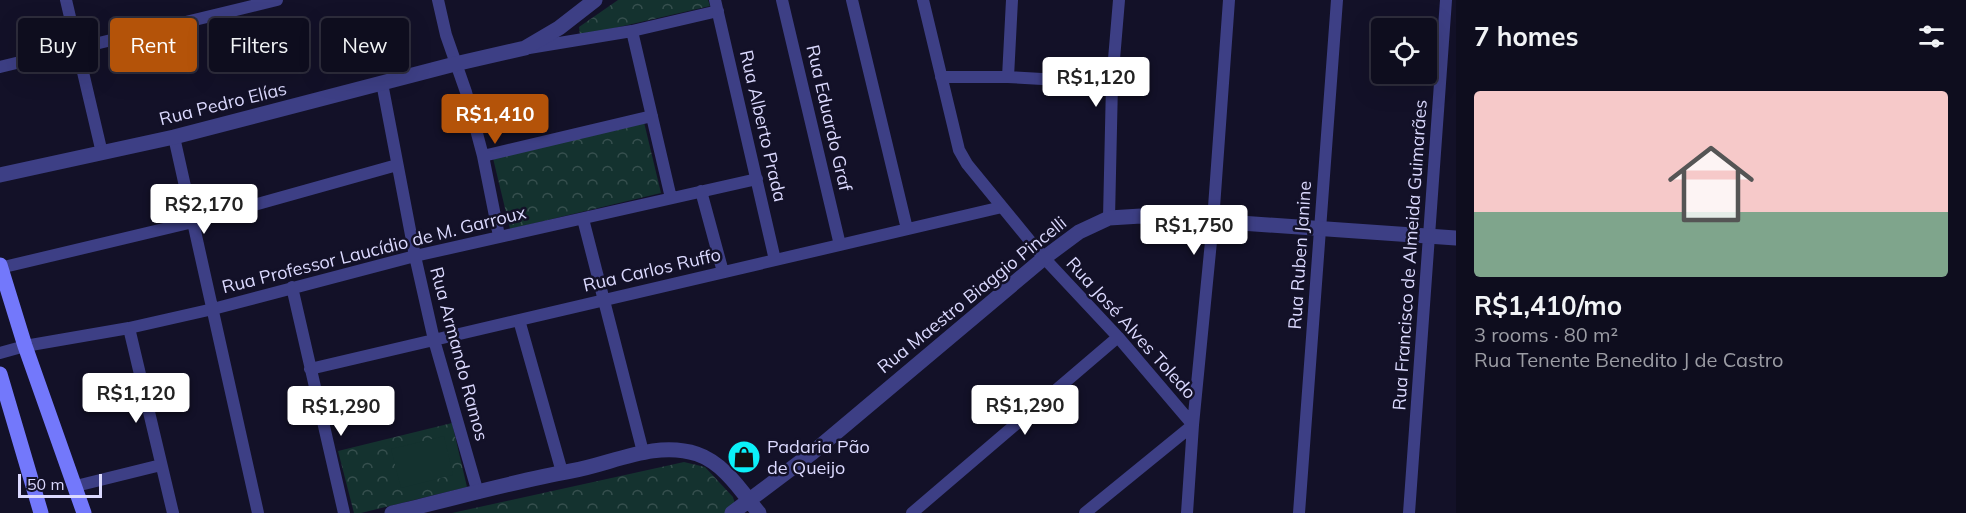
<!DOCTYPE html>
<html lang="en">
<head>
<meta charset="utf-8">
<style>
	:root { --surface:#0e0d1e; --page:#171627; --text:#f1f3f6; --muted:#9b9ca4; --line:#2e2d3c; --accent:#b45309 }
	body { margin:0; font-family:Mulish,sans-serif; background:var(--page); color:var(--text); height:100vh; display:flex; flex-direction:column; font-size:22px; white-space:nowrap }
	* { box-sizing:border-box; margin:0 }
	p { font-size:20px; color:var(--muted) }
	.icon { flex:none; width:33px; height:33px; fill:none; stroke:currentColor; stroke-width:2; stroke-linecap:round; stroke-linejoin:round }
	.map { position:relative; flex:1; overflow:hidden }
	.drawer { display:flex; flex-direction:column; background:var(--surface); width:510px }
	.drawer>* { flex:none }
	.banner { position:absolute; left:18px; top:18px; width:570px; height:54px; display:flex; gap:12px }
	.fabs { position:absolute; left:1371px; top:18px; display:grid; gap:12px }
	.fabs a { display:grid; place-items:center; width:66px; height:66px; border-radius:6px; background:var(--surface); box-shadow:0 6px 24px #0002,0 0 0 2px var(--line); font-size:30px }
	.scale { position:absolute; left:18px; bottom:15px; width:84px; box-sizing:border-box; padding-left:6px; border:3px solid #dbd9fe; border-top:0; font-size:16px; line-height:21px; white-space:nowrap; color:#dbd9fe; -webkit-text-stroke:4px #131128; paint-order:stroke }
	.price { position:absolute; translate:-50% -51px; padding:0 14px; border-radius:6px; background:#fff; color:#222; font-size:20px; line-height:39px; filter:drop-shadow(0 2px 3px #0008) }
	.price::after { content:''; position:absolute; left:50%; top:36px; width:18px; height:14px; margin-left:-9px; background:inherit; clip-path:polygon(0 0,100% 0,50% 100%) }
	.price.current { background:var(--accent); color:#fff }
	ul { padding:0; list-style:none }
	li { display:grid; align-content:center; gap:12px; height:318px; padding:0 18px }
	li+li { border-top:2px solid var(--line) }
	li span { display:grid; place-items:center; height:186px; border-radius:6px; color:#555 }
	li>.icon { margin-inline-start:auto }
	span .icon { width:108px; height:108px; fill:#fffc; stroke-width:1 }
	li b { font-size:26px }
	h2 { display:flex; justify-content:space-between; align-items:center; height:72px; padding:0 18px; font-size:26px }
	.pill { padding:0 21px; border-radius:6px; background:var(--surface); box-shadow:0 6px 24px #0002,0 0 0 2px var(--line); font-size:21px; line-height:54px }
	.pill.current { background:var(--accent); color:#fff }
	main { display:flex; flex:1; min-height:0 }
	.map>svg:first-child { display:block }
</style>
</head>
<body>
<main>
<div class="map">
<svg width="1456" height="513" viewBox="0 0 1456 513">
	<defs>
		<pattern id="park-crowns" width="20" height="18" patternUnits="userSpaceOnUse" patternTransform="scale(1.5)"><rect width="20" height="18" fill="#14322f"/><path d="M2 6a3 3 0 1 1 6 0M12 15a3 3 0 1 1 6 0" fill="none" stroke="#364f4e"/></pattern>
		<pattern id="building-cross-hatch" width="8" height="8" patternUnits="userSpaceOnUse" patternTransform="scale(1.5)"><rect width="8" height="8" fill="#231d48"/><path d="M0 0l8 8M0 8l8-8" fill="none" stroke="#423d63"/></pattern>
	</defs>
	<rect width="100%" height="100%" fill="#131128"/>
	<path fill="url(#park-crowns)" d="M618,0H708L710,6L580,36L579,27Z
		M643,118L661,193L510,229L492,154Z
		M452,423L467,487L361,513H354L338,451Z
		M684,462L705,467L733,497L735,504L727,513H452Z"/>
	<path fill="#14322f" d="M444,436L453,475L401,488L391,449Z"/>
	<path fill="url(#building-cross-hatch)" d="M750,450L752,460L744,466L734,454Z"/>
	<g fill="none" stroke-linecap="round" stroke-linejoin="round">
		<path stroke="#3d3f85" stroke-width="12" d="M66,0L102,153
			M438,0L446,35L466,92L483,156L499,236
			M715,0L775,260
			M782,0L840,245
			M852,0L907,229
			M923,0L959,150L967,164L1044,258L1118,337L1193,425L1085,513
			M632,31L671,198
			M529,48L632,31L718,11
			M0,67L277,0
			M941,77H1008L1112,83
			M1008,77L1012,0
			M382,83L415,256L434,340L478,493
			M174,137L258,513
			M483,156L652,116
			M701,191L723,272
			M1109,218L1112,83L1119,0
			M583,219L643,452
			M0,268L193,222L397,165
			M292,287L344,513
			M519,320L562,472
			M129,328L173,513
			M0,353L25,346L129,328L213,309L415,256L757,179
			M310,369L1002,207
			M76,486L161,465
			M912,513L1118,337
			M1187,513L1193,425L1213,221L1229,0
			M1299,513L1337,0
			M1409,513L1446,0"/>
		<path stroke="#3d3f85" stroke-width="15" d="M0,175L174,137L455,64L525,48L559,28L595,0
			M392,513C452,499 511,482 571,471C612,464 655,440 697,454C724,463 742,492 759,513
			M732,513L812,453L1044,258L1079,232L1109,218L1141,216L1456,238"/>
		<path stroke="#7378fb" stroke-width="15" d="M0,265L25,346L84,513
			M0,374L41,513"/>
	</g>
	<defs>
		<g id="shop-disc" transform="scale(1.725)"><circle r="9.5" fill="#0bf0f8" stroke="#131128"/><path d="M-5-2.5h2.3a2.7 3.5 0 0 1 5.4 0H5L5.5 6h-11ZM-1.5-2.5h3a1.5 2.3 0 0 0-3 0Z" fill="#111"/></g>
	</defs>
	<g fill-rule="evenodd">
		<use href="#shop-disc" x="744" y="457"/>
	</g>
	<g text-anchor="middle" stroke-width="5" stroke-linejoin="round" paint-order="stroke">
		<g font-size="18" fill="#dbd9fe" stroke="#131128">
			<text transform="translate(223 104) rotate(-14)" y="6">Rua Pedro Elías</text>
			<text transform="translate(829 118) rotate(77)" y="6">Rua Eduardo Graf</text>
			<text transform="translate(763 126) rotate(77)" y="6">Rua Alberto Prada</text>
			<text transform="translate(374 250) rotate(-14)" y="6">Rua Professor Laucídio de M. Garroux</text>
			<text transform="translate(1300 255) rotate(-86)" y="6">Rua Ruben Janine</text>
			<text transform="translate(1410 255) rotate(-86)" y="6">Rua Francisco de Almeida Guimarães</text>
			<text transform="translate(652 270) rotate(-13)" y="6">Rua Carlos Ruffo</text>
			<text transform="translate(972 295) rotate(-39)" y="6">Rua Maestro Biaggio Pincelli</text>
			<text transform="translate(1131 328) rotate(48)" y="6">Rua José Alves Toledo</text>
			<text transform="translate(459 354) rotate(75)" y="6">Rua Armando Ramos</text>
		</g>
		<g font-size="18" fill="#dbd9fe" stroke="#131128" text-anchor="start">
			<text x="767" y="453">Padaria Pão<tspan x="767" dy="21">de Queijo</tspan></text>
		</g>
	</g>
</svg>
<div class="fabs">
<a><svg class="icon" aria-label="locate" viewBox="0 0 24 24"><circle cx="12" cy="12" r="6"/><path d="M12 2v4M12 18v4M2 12h4M18 12h4"/></svg></a>
</div>
<div class="scale">50 m</div>
<b class="price" style="left:1096px;top:108px">R$1,120</b>
<b class="price current" style="left:495px;top:145px">R$1,410</b>
<b class="price" style="left:204px;top:235px">R$2,170</b>
<b class="price" style="left:1194px;top:256px">R$1,750</b>
<b class="price" style="left:136px;top:424px">R$1,120</b>
<b class="price" style="left:1025px;top:436px">R$1,290</b>
<b class="price" style="left:341px;top:437px">R$1,290</b>
<div class="banner">
<a class="pill">Buy</a>
<a class="pill current">Rent</a>
<a class="pill">Filters</a>
<a class="pill">New</a>
</div>
</div>
<section class="drawer">
<h2>7 homes<svg class="icon" aria-label="filters" viewBox="0 0 24 24"><path d="M4 7h16M4 17h16"/><circle cx="9" cy="7" r="2"/><circle cx="15" cy="17" r="2"/></svg></h2>
<ul>
<li><span style="background:linear-gradient(#f6c9c9 65%,#7fa58c 0)"><svg class="icon" aria-label="home" viewBox="0 0 24 24"><path d="M3 11l9-7 9 7M6 9v11h12V9"/></svg></span><div><b>R$1,410/mo</b><p>3 rooms · 80 m²</p><p>Rua Tenente Benedito J de Castro</p></div></li>
</ul>
</section>
</main>
</body>
</html>
